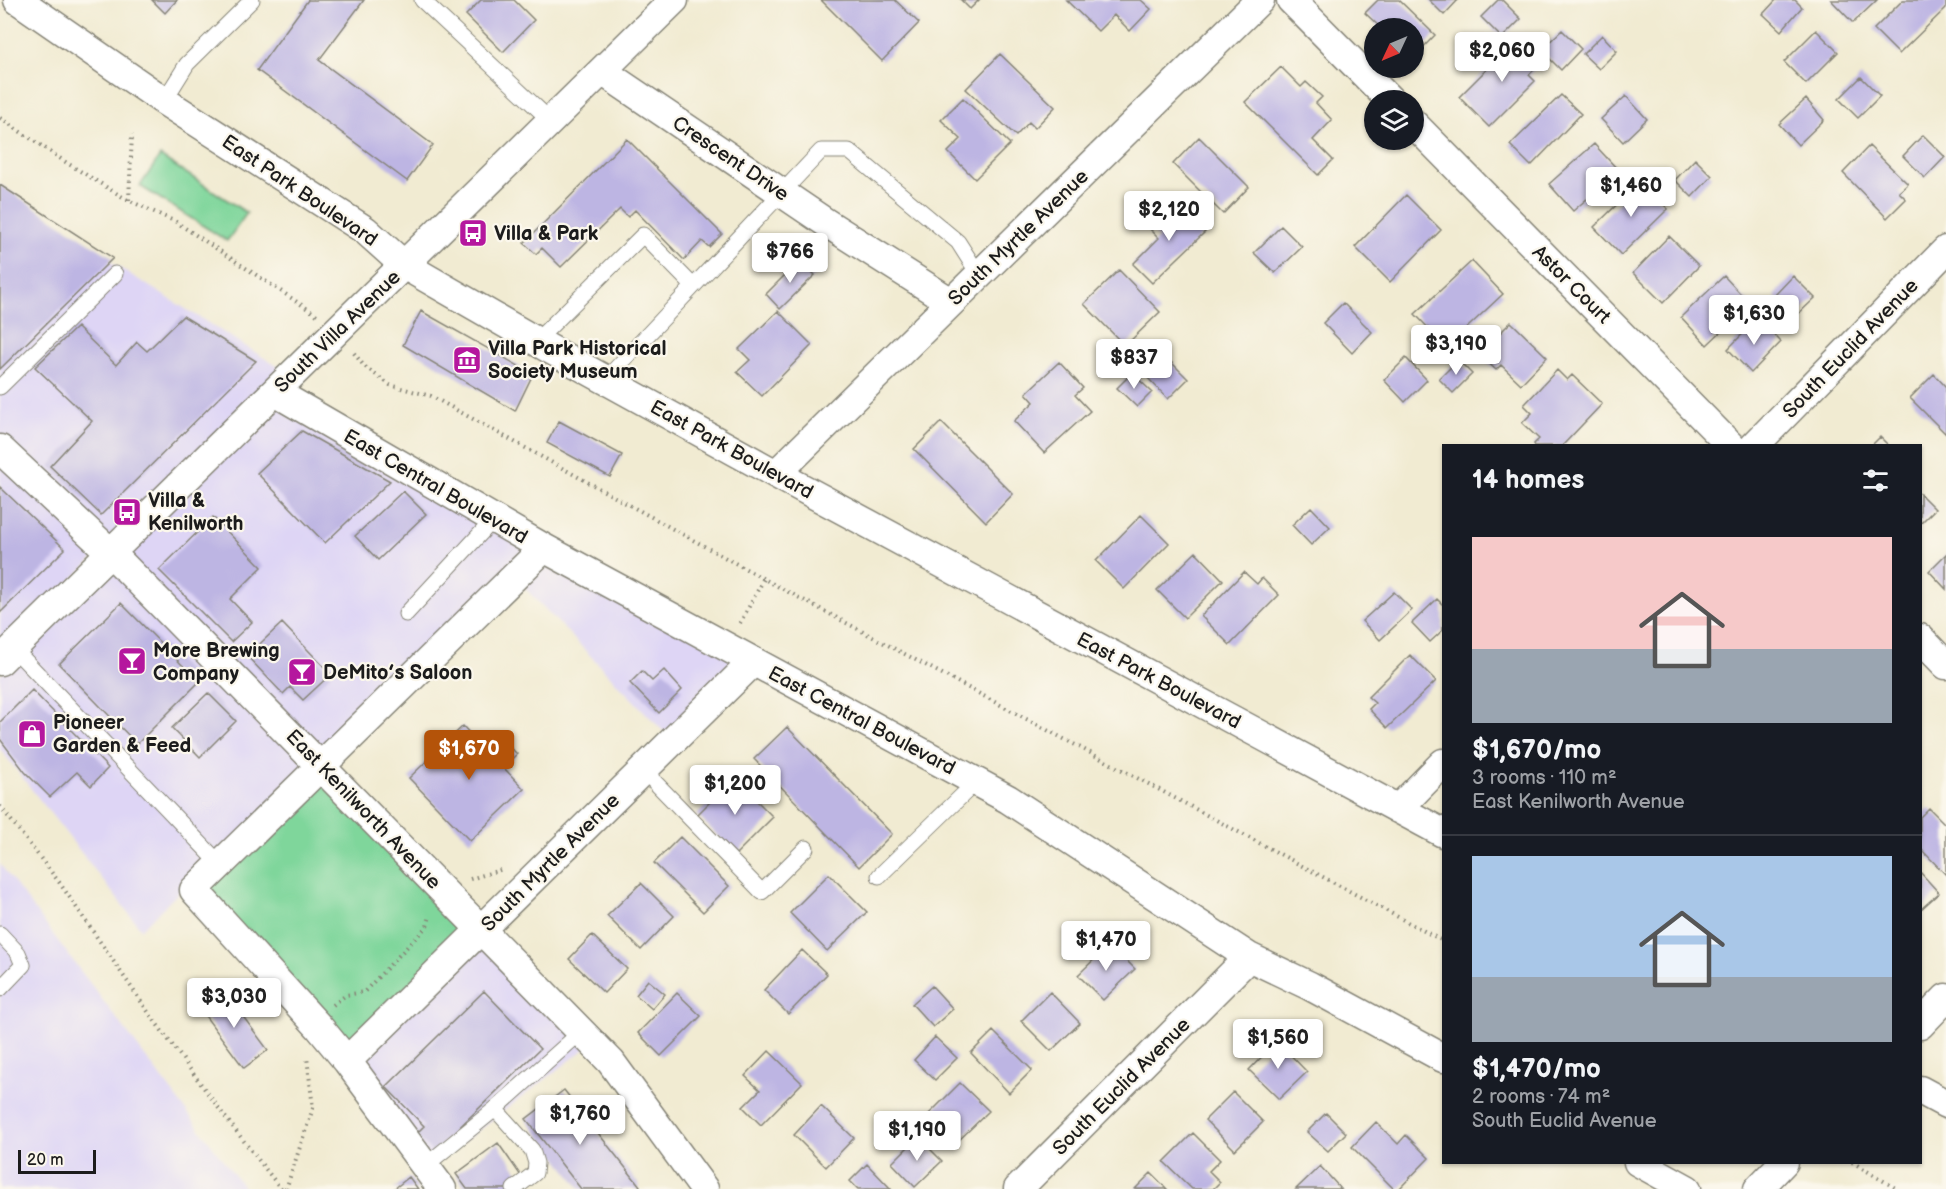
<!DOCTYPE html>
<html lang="en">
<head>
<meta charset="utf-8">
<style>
	:root { --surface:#171b24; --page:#242831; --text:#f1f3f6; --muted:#9ea1a6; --line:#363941; --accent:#b45309 }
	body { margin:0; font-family:"Balsamiq Sans",sans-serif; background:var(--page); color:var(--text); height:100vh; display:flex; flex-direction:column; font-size:22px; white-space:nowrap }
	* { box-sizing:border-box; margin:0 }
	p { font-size:20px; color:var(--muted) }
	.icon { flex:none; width:33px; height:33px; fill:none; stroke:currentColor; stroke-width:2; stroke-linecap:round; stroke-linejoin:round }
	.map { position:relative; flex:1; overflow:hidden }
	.details { position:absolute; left:1442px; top:444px; width:480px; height:720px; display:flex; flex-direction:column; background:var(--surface); border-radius:0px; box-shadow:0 2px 4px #0004 }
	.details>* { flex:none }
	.needle { width:39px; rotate:226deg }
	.buttons { position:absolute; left:1364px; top:18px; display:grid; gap:12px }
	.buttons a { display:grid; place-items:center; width:60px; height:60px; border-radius:50%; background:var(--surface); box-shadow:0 2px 4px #0004; font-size:30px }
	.scale { position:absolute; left:18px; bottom:15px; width:78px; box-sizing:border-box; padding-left:6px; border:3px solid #1c1c1c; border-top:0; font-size:16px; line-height:21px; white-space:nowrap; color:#1c1c1c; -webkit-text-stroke:4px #fbf7ec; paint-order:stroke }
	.price { position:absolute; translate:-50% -51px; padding:0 14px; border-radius:6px; background:#fff; color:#222; font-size:20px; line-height:39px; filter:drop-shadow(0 2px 3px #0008) }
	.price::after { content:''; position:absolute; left:50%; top:36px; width:18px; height:14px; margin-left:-9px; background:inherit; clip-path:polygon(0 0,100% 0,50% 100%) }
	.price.selected { background:var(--accent); color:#fff }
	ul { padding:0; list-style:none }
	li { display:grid; align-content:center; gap:12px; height:318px; padding:0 30px }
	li+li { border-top:2px solid var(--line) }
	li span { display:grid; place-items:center; height:186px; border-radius:0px; color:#555 }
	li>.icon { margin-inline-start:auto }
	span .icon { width:108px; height:108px; fill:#fffc; stroke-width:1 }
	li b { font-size:26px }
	h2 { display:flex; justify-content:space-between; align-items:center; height:72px; padding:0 30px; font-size:26px }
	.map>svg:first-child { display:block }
</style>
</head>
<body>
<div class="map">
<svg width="1946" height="1189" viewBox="0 0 1946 1189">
	<rect width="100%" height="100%" fill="#fbf7ec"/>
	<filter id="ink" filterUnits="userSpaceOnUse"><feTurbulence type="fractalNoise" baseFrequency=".0167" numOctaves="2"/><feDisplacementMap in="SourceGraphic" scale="12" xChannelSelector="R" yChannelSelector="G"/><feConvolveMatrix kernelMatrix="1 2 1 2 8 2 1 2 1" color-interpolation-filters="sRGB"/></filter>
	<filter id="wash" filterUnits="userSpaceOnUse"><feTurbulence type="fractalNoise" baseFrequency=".008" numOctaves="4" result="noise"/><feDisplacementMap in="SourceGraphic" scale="24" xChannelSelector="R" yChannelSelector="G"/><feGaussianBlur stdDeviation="1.35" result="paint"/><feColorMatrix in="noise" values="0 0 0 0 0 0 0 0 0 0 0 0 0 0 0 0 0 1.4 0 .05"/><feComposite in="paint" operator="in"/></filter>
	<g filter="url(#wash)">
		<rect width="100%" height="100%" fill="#f1ebd2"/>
		<path fill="#ded5f5" d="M104,258L285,371L0,650V362Z
			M276,402L533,549L141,929L0,749V676Z
			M543,558L742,663L669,737L519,582Z
			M0,864L245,1189H0Z
			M489,937L594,1042L433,1165L358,1062Z"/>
		<path fill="#7fd69b" stroke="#4e795c" stroke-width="1.5" d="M160,156L247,213L227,241L140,186Z
			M323,777L471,928L349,1049L205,891Z"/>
		<g id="blocks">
			<path fill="#bdb5e3" d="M152,0H177L165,13Z
				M308,0H364L319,60L433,145L407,181L257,70Z
				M481,0H514L534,20L503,52L466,15Z
				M821,0H895L919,23L882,61Z
				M961,0H979L970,9Z
				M1066,0H1141L1151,9L1130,31L1114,15L1098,31Z
				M1378,0H1399L1435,35L1413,58V28H1381L1365,13Z
				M1429,0H1458L1444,15Z
				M1498,0H1502L1521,19L1502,38L1481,17Z
				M1776,0H1795L1802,7L1781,31L1763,14Z
				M1831,0H1877L1853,23Z
				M1903,0H1946V8L1899,54L1874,29Z
				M1562,30L1581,49L1561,70L1541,50Z
				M1816,30L1838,52L1806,84L1784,62Z
				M1602,35L1617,51L1599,69L1583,54Z
				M1518,38L1542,61L1529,75L1535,81L1489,127L1459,97Z
				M1000,54L1055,107L1035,128L1029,122L1016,136L966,89Z
				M1281,67L1301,87L1306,82L1322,97L1316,103L1332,120L1313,140L1333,160L1318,175L1245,102Z
				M1861,77L1880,96L1858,118L1839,99Z
				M1561,95L1581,114L1531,166L1510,145Z
				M1626,96L1647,119L1623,142L1601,119Z
				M963,98L1010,144L975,179L948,152L961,139L941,120Z
				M1806,99L1824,120L1798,145L1779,124Z
				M1923,135L1945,157L1925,178L1903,156Z
				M1199,137L1249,187L1223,214L1173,164Z
				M627,139L722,234L709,247L702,241L684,260L635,210L628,217L620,209L561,267L542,248L536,254L524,243Z
				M1594,144L1619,171L1573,211L1549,184Z
				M1869,146L1908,184L1899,192L1906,199L1887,218L1843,173Z
				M1695,159L1712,176L1692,197L1675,180Z
				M1641,181L1668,209L1621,255L1594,227Z
				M0,185L113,258L0,369Z
				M1406,195L1441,230L1390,282L1355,247Z
				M1177,203L1205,232L1152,283L1133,264L1159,238L1150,229Z
				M1281,226L1302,247L1275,273L1254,253Z
				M1669,236L1699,266L1663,303L1633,273Z
				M800,260L815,275L780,309L766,294Z
				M1472,261L1503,294L1453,341L1443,330L1436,336L1415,314Z
				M1119,270L1160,312L1125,346L1084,304Z
				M1724,276L1750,304L1707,345L1681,317Z
				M1793,276L1815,298L1795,317L1774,296Z
				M1343,303L1372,332L1352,353L1323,323Z
				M421,311L533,374L515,411L403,345Z
				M778,311L812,345L762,396L737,372L750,360L739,349Z
				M183,316L256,361L101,515L50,466L92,421L35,367L77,327L116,365L137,342L147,351Z
				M1758,318L1781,342L1751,373L1728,349Z
				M1511,322L1547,357L1521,384L1501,365L1496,370L1479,354Z
				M1166,357L1188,379L1168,399L1146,376Z
				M1406,358L1427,380L1405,402L1384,380Z
				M1458,360L1472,374L1453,393L1439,379Z
				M1059,362L1083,388L1075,395L1090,411L1044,453L1014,421L1034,402L1026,393Z
				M1557,370L1567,380L1572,375L1602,404L1562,446H1535L1534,444L1539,439L1522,423L1532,413L1524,405Z
				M1132,373L1152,392L1137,407L1117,388Z
				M1934,374L1946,387V434L1910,398Z
				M559,421L622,455L610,477L547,443Z
				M941,422L1013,494L986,522L914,449Z
				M302,431L390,481L325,543L257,473Z
				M1880,437L1889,446H1871Z
				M0,487L65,549L0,613Z
				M403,491L426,514L378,560L355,536Z
				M1920,494L1935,509L1920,524Z
				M1311,507L1330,527L1311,545L1292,525Z
				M1141,515L1169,543L1124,589L1096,561Z
				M213,517L262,567L230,599L252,622L231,642L159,570Z
				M1196,552L1223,580L1185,618L1157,590Z
				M1946,554V589L1929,571Z
				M1244,572L1257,584L1262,578L1279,595L1230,645L1201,616Z
				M1394,592L1412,610L1380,640L1362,621Z
				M1437,599L1443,605V630L1430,642L1412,623Z
				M121,603L199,682L137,744L59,664Z
				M282,623L331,674L303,700L290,687L283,694L247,656Z
				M1410,655L1436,681L1387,728L1369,709L1375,703L1368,697Z
				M664,670L682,690L659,713L630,683L642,671L652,681Z
				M32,690L108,768L91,786L77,772L50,797L25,772L0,739V722Z
				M208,693L236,721L200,757L172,728Z
				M463,726L482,747L496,733L517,754L503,767L524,789L470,841L409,778Z
				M787,727L892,834L859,867L754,759Z
				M734,778L773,817L736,854L697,815Z
				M1929,808L1946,825V875L1920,848V817Z
				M680,837L729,886L703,912L654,863Z
				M1920,872L1939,893L1920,910Z
				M829,874L867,912L827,951L790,913Z
				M641,883L674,916L641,950L607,916Z
				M592,935L627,969L604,993L569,959Z
				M1110,944L1135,969L1103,1000L1078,975Z
				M802,950L827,974L788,1014L764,990Z
				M648,980L665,994L652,1009L636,995Z
				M932,986L953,1009L933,1027L912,1004Z
				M224,991L268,1050L244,1068L200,1009Z
				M484,991L540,1049L433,1153L415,1135L424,1126L386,1087Z
				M1050,992L1080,1023L1051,1051L1021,1021Z
				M677,993L701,1016L661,1056L638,1033Z
				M993,1031L1032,1070L1009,1093L971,1053Z
				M935,1037L957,1058L935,1080L914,1060Z
				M1277,1041L1307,1072L1279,1099L1249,1070Z
				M769,1051L802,1083L761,1125L743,1107L760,1090L745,1076Z
				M960,1083L989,1111L955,1144L927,1116Z
				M564,1090L640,1186L637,1189H581L526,1119Z
				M1233,1092L1263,1122L1235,1150L1205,1120Z
				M821,1106L854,1138L826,1167L794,1135Z
				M1326,1113L1346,1133L1328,1151L1307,1132Z
				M1376,1122L1398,1144L1406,1135L1429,1158L1399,1189H1394L1352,1147Z
				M1193,1133L1220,1160L1209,1171L1220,1182L1213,1189H1192L1164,1162Z
				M918,1137L942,1161L915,1187L892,1163Z
				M498,1143L526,1183L518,1189H467L456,1174Z
				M867,1164L891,1189H858L850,1181Z
				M1320,1166L1341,1189H1296Z
				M1151,1173L1167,1189H1135Z
				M409,1177L418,1189H394Z"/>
		</g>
	</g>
	<g filter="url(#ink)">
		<use href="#blocks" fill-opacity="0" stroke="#868477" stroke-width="1.5"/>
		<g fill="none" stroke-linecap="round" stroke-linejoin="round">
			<g stroke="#868477" stroke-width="17">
				<path id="service" d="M422,0L551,121
					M164,101L187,64L252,0
					M536,341L643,235L692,285
					M605,380L821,151H849L958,242L979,275
					M0,387L115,274
					M406,614L494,519
					M13,648L221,865
					M643,770L762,892L806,848
					M879,876L977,781
					M0,934L18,953L23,965L0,989
					M495,1109L532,1150L536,1163L535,1173L514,1189
					M425,1166L495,1109L582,1031"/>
			</g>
			<g stroke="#868477" stroke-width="31">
				<path id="minor" d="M18,0L164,101L365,230L404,265L548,348L776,474L1443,833
					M1291,0L1390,100
					M602,71L825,222L951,302
					M1413,123L1731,446
					M275,392L544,548L1008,799L1249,957L1310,986L1443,1058
					M1754,446L1946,250
					M0,449L111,553L611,1062L704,1189
					M776,474L1260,0
					M1920,638L1946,665
					M0,661L674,0
					M1398,809L1443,763
					M1920,1025L1946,998
					M347,1061L753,662
					M1920,1090L1946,1104
					M1638,1162L1687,1189
					M442,1189L347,1061L319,1027L194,890L544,548
					M1018,1189L1249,957
					M1758,1189L1784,1162"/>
			</g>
			<path stroke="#868477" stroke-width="4" stroke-dasharray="1.5 4.5" stroke-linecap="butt" d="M0,118L67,163L126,199L176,222L317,315
				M129,200L132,134
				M354,353L364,366L390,385L431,396L764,579L1443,941
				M740,623L764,579
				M0,806L59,882L151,1016L226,1118L281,1189
				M470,879L503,869
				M333,1005L346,995L364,992L427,926L430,916
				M1852,1162L1897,1189
				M286,1189L313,1108L307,1057"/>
			<use href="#service" stroke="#fff" stroke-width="15"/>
			<use href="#minor" stroke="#fff" stroke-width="28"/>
		</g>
	</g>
	<defs>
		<g id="bus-square" transform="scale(1.5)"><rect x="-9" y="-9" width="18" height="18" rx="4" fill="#b5179e" stroke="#fbf7ec"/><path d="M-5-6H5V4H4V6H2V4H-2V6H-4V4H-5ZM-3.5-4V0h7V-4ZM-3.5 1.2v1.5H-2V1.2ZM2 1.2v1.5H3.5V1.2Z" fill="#fff"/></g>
		<g id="museum-square" transform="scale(1.5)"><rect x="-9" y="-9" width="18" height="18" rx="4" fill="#b5179e" stroke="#fbf7ec"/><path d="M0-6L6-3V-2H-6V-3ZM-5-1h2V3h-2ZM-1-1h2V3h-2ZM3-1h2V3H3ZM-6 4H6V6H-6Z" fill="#fff"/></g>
		<g id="bar-square" transform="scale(1.5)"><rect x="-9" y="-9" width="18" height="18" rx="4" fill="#b5179e" stroke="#fbf7ec"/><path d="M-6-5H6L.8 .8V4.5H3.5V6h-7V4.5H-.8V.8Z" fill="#fff"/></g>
		<g id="shop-square" transform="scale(1.5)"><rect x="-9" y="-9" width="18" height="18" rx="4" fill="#b5179e" stroke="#fbf7ec"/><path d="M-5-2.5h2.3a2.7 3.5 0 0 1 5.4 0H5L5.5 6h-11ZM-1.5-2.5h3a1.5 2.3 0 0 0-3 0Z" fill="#fff"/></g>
	</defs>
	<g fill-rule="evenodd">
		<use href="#bus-square" x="473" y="233"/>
		<use href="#museum-square" x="467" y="360"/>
		<use href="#bus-square" x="127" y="512"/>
		<use href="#bar-square" x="132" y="661"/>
		<use href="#bar-square" x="302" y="672"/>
		<use href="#shop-square" x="32" y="734"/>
	</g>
	<g text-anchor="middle" stroke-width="4.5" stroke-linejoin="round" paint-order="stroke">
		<g font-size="20" fill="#1c1c1c" stroke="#fbf7ec">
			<text transform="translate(731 158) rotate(34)" y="7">Crescent Drive</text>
			<text transform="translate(300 190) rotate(34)" y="7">East Park Boulevard</text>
			<text transform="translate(1018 237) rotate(-44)" y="7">South Myrtle Avenue</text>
			<text transform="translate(1572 284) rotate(45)" y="7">Astor Court</text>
			<text transform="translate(337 331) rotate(-44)" y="7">South Villa Avenue</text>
			<text transform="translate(1850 348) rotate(-46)" y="7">South Euclid Avenue</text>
			<text transform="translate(732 449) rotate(29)" y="7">East Park Boulevard</text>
			<text transform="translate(436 486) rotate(30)" y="7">East Central Boulevard</text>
			<text transform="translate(1159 680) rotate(28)" y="7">East Park Boulevard</text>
			<text transform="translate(862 720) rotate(28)" y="7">East Central Boulevard</text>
			<text transform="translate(364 809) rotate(46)" y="7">East Kenilworth Avenue</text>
			<text transform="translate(550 862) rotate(-45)" y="7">South Myrtle Avenue</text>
			<text transform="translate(1121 1086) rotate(-45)" y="7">South Euclid Avenue</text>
		</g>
		<g font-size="20" font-weight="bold" fill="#1c1c1c" stroke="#fbf7ec" text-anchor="start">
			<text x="494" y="240">Villa &amp; Park</text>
			<text x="488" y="355">Villa Park Historical<tspan x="488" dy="23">Society Museum</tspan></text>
			<text x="148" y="507">Villa &amp;<tspan x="148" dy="23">Kenilworth</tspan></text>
			<text x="153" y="657">More Brewing<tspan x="153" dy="23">Company</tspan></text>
			<text x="323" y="679">DeMito’s Saloon</text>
			<text x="53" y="729">Pioneer<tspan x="53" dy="23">Garden &amp; Feed</tspan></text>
		</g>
	</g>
</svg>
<div class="buttons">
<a><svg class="needle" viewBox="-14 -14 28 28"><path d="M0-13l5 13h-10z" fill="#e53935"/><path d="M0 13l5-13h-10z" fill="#9ea1a6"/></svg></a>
<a><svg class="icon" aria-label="layers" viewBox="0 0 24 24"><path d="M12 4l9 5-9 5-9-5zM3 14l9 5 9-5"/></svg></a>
</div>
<div class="scale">20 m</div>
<b class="price" style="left:1502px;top:83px">$2,060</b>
<b class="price" style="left:1631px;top:218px">$1,460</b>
<b class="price" style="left:1169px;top:242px">$2,120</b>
<b class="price" style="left:790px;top:284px">$766</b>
<b class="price" style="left:1754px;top:346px">$1,630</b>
<b class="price" style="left:1456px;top:376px">$3,190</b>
<b class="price" style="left:1134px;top:390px">$837</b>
<b class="price selected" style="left:469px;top:781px">$1,670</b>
<b class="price" style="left:735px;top:816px">$1,200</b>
<b class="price" style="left:1106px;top:972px">$1,470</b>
<b class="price" style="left:234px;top:1029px">$3,030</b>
<b class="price" style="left:1278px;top:1070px">$1,560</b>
<b class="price" style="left:580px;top:1146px">$1,760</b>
<b class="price" style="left:917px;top:1162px">$1,190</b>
<section class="details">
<h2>14 homes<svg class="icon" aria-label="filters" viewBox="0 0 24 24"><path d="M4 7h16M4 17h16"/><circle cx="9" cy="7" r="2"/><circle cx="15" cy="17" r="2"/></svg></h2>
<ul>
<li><span style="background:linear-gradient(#f6c9c9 60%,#9aa5b1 0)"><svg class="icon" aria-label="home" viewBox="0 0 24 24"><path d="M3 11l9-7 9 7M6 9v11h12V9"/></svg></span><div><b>$1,670/mo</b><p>3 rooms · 110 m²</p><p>East Kenilworth Avenue</p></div></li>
<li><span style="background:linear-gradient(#a9c7e8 65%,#9aa5b1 0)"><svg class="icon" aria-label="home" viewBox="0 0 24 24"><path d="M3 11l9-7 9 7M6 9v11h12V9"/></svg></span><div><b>$1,470/mo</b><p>2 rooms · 74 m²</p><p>South Euclid Avenue</p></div></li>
</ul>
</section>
</div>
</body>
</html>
